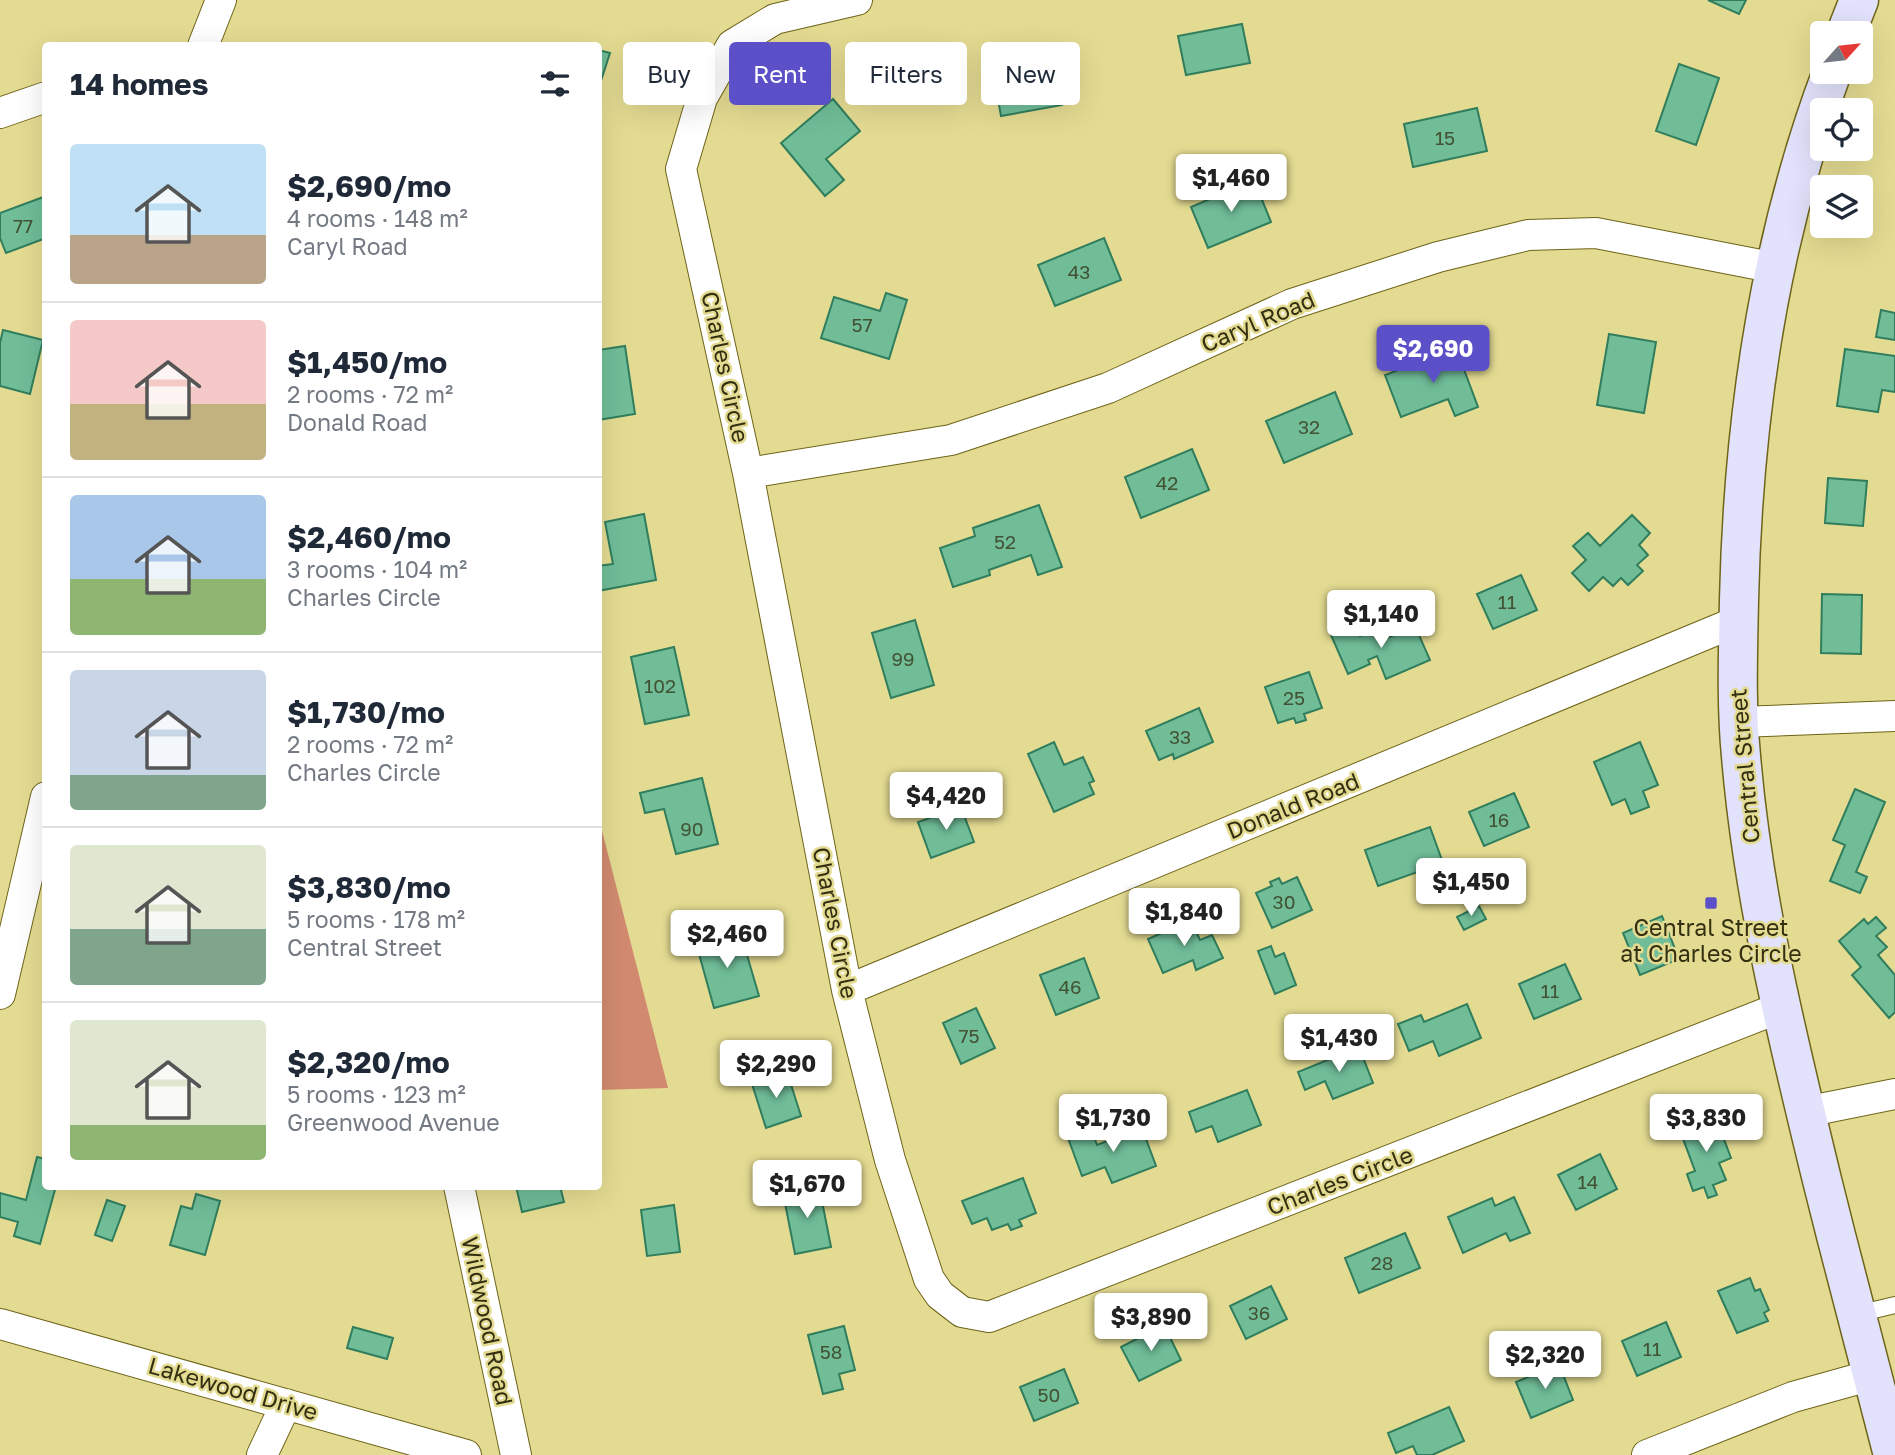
<!DOCTYPE html>
<html lang="en">
<head>
<meta charset="utf-8">
<style>
	:root { --surface:#fff; --page:#f6f6f7; --text:#1f2937; --muted:#747a83; --line:#e0e1e3; --accent:#5b50c8 }
	body { margin:0; font-family:"Golos Text",sans-serif; background:var(--page); color:var(--text); height:100vh; display:flex; flex-direction:column; font-size:26px; white-space:nowrap }
	* { box-sizing:border-box; margin:0 }
	p { font-size:23px; color:var(--muted) }
	.icon { flex:none; width:38px; height:38px; fill:none; stroke:currentColor; stroke-width:2; stroke-linecap:round; stroke-linejoin:round }
	.map { position:relative; flex:1; overflow:hidden }
	.sheet { position:absolute; left:42px; top:42px; width:560px; height:1148px; display:flex; flex-direction:column; background:var(--surface); border-radius:7px; box-shadow:0 7px 28px #0002 }
	.sheet>* { flex:none }
	.top-card { position:absolute; left:623px; top:42px; width:665px; height:63px; display:flex; gap:14px }
	.needle { width:46px; rotate:63deg }
	.buttons { position:absolute; left:1810px; top:21px; display:grid; gap:14px }
	.buttons a { display:grid; place-items:center; width:63px; height:63px; border-radius:7px; background:var(--surface); box-shadow:0 7px 28px #0002; font-size:35px }
	.price { position:absolute; translate:-50% -60px; padding:0 16px; border-radius:7px; background:#fff; color:#222; font-size:23px; line-height:46px; filter:drop-shadow(0 2px 4px #0008) }
	.price::after { content:''; position:absolute; left:50%; top:42px; width:21px; height:16px; margin-left:-10px; background:inherit; clip-path:polygon(0 0,100% 0,50% 100%) }
	.price.selected { background:var(--accent); color:#fff }
	ul { padding:0; list-style:none }
	li { display:flex; align-items:center; gap:21px; height:175px; padding:0 28px }
	li+li { border-top:2px solid var(--line) }
	li span { display:grid; place-items:center; flex:none; width:196px; height:140px; border-radius:7px; color:#555 }
	li>.icon { margin-inline-start:auto }
	span .icon { width:84px; height:84px; fill:#fffc; stroke-width:1 }
	li b { font-size:30px }
	h2 { display:flex; justify-content:space-between; align-items:center; height:84px; padding:0 28px; font-size:30px }
	.chip { padding:0 24px; border-radius:7px; background:var(--surface); box-shadow:0 7px 28px #0002; font-size:24px; line-height:63px }
	.chip.selected { background:var(--accent); color:#fff }
	.map>svg:first-child { display:block }
</style>
</head>
<body>
<div class="map">
<svg width="1895" height="1455" viewBox="0 0 1895 1455">
	<rect width="100%" height="100%" fill="#e4db92"/>
	<path fill="#d18a6f" d="M599,819L668,1088L599,1090Z"/>
	<path fill="#70bd98" stroke="#307e5d" stroke-width="2" d="M1708,0H1746L1739,14Z
		M1242,24L1250,63L1186,75L1178,36Z
		M598,50L610,53L598,90Z
		M1679,64L1719,78L1696,145L1656,131Z
		M1055,65L1062,105L1001,116L994,77Z
		M833,99L860,131L826,159L844,180L825,196L781,143Z
		M1477,108L1487,151L1413,167L1404,124Z
		M1254,180L1271,222L1208,248L1191,207Z
		M46,196V238L6,253L0,238V213Z
		M1104,238L1121,280L1055,306L1038,265Z
		M886,293L907,300L889,359L821,338L834,297L880,311Z
		M1881,310L1895,313V340L1876,337Z
		M3,330L43,340L30,394L0,386V343Z
		M1609,334L1656,342L1644,413L1597,405Z
		M625,346L635,414L598,420V350Z
		M1456,348L1478,407L1455,416L1448,399L1401,417L1385,375Z
		M1845,349L1895,356V392L1882,390L1878,412L1837,406Z
		M1335,392L1352,434L1284,463L1266,421Z
		M1192,449L1209,490L1141,518L1125,477Z
		M1828,478L1867,481L1863,526L1825,523Z
		M1039,505L1062,567L1038,575L1031,555L989,570L990,575L953,587L940,548L975,536L973,528Z
		M644,514L656,580L598,591V566L613,564L605,522Z
		M1632,515L1650,533L1639,545L1648,555L1637,565L1643,571L1628,585L1621,578L1613,586L1603,577L1589,591L1572,573L1586,560L1573,546L1588,533L1600,546Z
		M1521,575L1537,610L1493,629L1477,594Z
		M1822,594L1862,595L1861,654L1821,653Z
		M915,620L934,685L891,698L872,633Z
		M1355,624L1360,636L1375,630L1380,641L1415,626L1430,660L1386,679L1377,656L1368,660L1370,664L1348,674L1331,635Z
		M674,647L689,715L645,724L631,657Z
		M1309,672L1322,708L1304,714L1306,720L1296,723L1294,718L1278,723L1265,687Z
		M1199,708L1213,742L1174,759L1173,754L1159,760L1146,731Z
		M1054,742L1064,765L1083,757L1094,781L1089,783L1094,794L1054,812L1028,754Z
		M1640,742L1658,785L1643,791L1649,807L1631,814L1625,799L1612,805L1594,762Z
		M702,778L718,844L676,854L664,809L645,813L640,793Z
		M1855,789L1885,802L1856,872L1867,877L1860,893L1830,881L1845,845L1833,840Z
		M1514,793L1529,827L1484,846L1469,812Z
		M961,807L974,842L931,858L918,822Z
		M1430,827L1443,863L1378,886L1365,850Z
		M1297,877L1312,910L1272,928L1256,893L1272,886L1270,882L1279,878L1282,884Z
		M1479,906L1486,919L1464,930L1457,917Z
		M1662,916L1679,959L1640,975L1623,933Z
		M1876,917L1886,928L1876,936L1887,947L1878,955L1895,975V1012L1889,1018L1852,975L1861,967L1839,941L1864,919L1868,924Z
		M1191,920L1200,940L1212,935L1223,958L1196,970L1193,960L1163,973L1148,939Z
		M740,931L759,996L714,1008L696,943Z
		M1271,946L1275,957L1284,953L1296,985L1275,994L1258,951Z
		M1084,958L1099,998L1056,1015L1040,975Z
		M1565,964L1581,999L1534,1019L1519,984Z
		M1467,1004L1481,1038L1439,1056L1433,1041L1409,1051L1398,1024L1421,1015L1424,1022Z
		M976,1008L995,1048L961,1064L943,1023Z
		M1359,1047L1373,1083L1333,1099L1325,1081L1305,1090L1298,1072Z
		M787,1072L801,1116L766,1128L752,1084Z
		M1247,1090L1261,1125L1218,1142L1212,1126L1196,1132L1189,1112Z
		M1715,1115L1731,1158L1719,1163L1726,1180L1713,1185L1717,1195L1708,1198L1704,1187L1693,1191L1687,1174L1695,1171L1679,1128Z
		M1091,1128L1097,1145L1142,1128L1156,1166L1112,1183L1105,1167L1082,1176L1068,1138Z
		M1600,1154L1617,1189L1576,1210L1558,1175Z
		M37,1157L46,1159V1186H56L40,1244L14,1236L18,1222L0,1217V1193L26,1200Z
		M1023,1178L1036,1213L1019,1220L1022,1226L1011,1230L1008,1224L992,1230L987,1218L972,1224L962,1201Z
		M516,1186H560L564,1202L522,1212Z
		M819,1186L831,1247L795,1254L783,1193Z
		M196,1194L220,1201L205,1255L170,1245L181,1206L192,1209Z
		M1514,1197L1530,1233L1510,1241L1506,1233L1463,1253L1448,1217L1492,1198L1495,1206Z
		M107,1200L125,1206L112,1241L95,1235Z
		M674,1205L680,1252L647,1256L641,1210Z
		M1405,1233L1420,1268L1359,1293L1345,1258Z
		M1750,1278L1755,1291L1760,1289L1769,1310L1764,1313L1768,1321L1737,1333L1718,1291Z
		M1271,1286L1287,1319L1246,1339L1230,1306Z
		M1666,1322L1681,1357L1637,1376L1622,1341Z
		M1164,1325L1181,1360L1139,1381L1121,1347Z
		M844,1326L855,1370L839,1374L843,1389L823,1394L808,1335Z
		M353,1327L393,1338L387,1359L347,1348Z
		M1559,1364L1573,1400L1531,1418L1516,1382Z
		M1064,1369L1078,1403L1034,1421L1020,1387Z
		M1449,1407L1464,1441L1432,1455H1417L1413,1446L1396,1453L1388,1433Z"/>
	<g fill="none" stroke-linecap="round" stroke-linejoin="round">
		<g stroke="#6e6419" stroke-width="18">
			<path id="lane" d="M1857,1314L1895,1305"/>
		</g>
		<g stroke="#6e6419" stroke-width="32">
			<path id="street" d="M857,0L775,19L732,45L702,98L681,169L748,473L847,990L890,1160L929,1279L940,1295L962,1312L989,1317L1779,1008
				M203,46L221,0
				M0,113L46,97
				M748,473L951,440L1108,388L1292,304L1438,257L1528,235L1596,233L1776,268
				M1739,722L1895,716
				M847,990L1738,621
				M0,994L46,797
				M1805,1112L1895,1094
				M459,1186L516,1455
				M0,1324L466,1455
				M262,1455L286,1404
				M1647,1455L1793,1397L1872,1375"/>
		</g>
		<g stroke="#6e6419" stroke-width="41">
			<path id="secondary" d="M1846,33L1859,0
				M1832,72C1769,239 1743,422 1739,600C1738,652 1736,704 1741,756C1753,900 1788,1040 1822,1180C1845,1272 1869,1364 1893,1455"/>
		</g>
		<use href="#lane" stroke="#fff" stroke-width="16"/>
		<use href="#street" stroke="#fff" stroke-width="30"/>
		<use href="#secondary" stroke="#e2e2fc" stroke-width="38"/>
	</g>
	<rect fill="#5b50c8" stroke="#e4db92" stroke-width="2.5" x="1704" y="896" width="14" height="14" rx="3.5"/>
	<g text-anchor="middle" stroke-width="5" stroke-linejoin="round" paint-order="stroke">
		<g font-size="19" fill="#425233">
			<text x="1445" y="145">15</text>
			<text x="23" y="233">77</text>
			<text x="1079" y="279">43</text>
			<text x="862" y="332">57</text>
			<text x="1309" y="434">32</text>
			<text x="1167" y="490">42</text>
			<text x="1005" y="549">52</text>
			<text x="1507" y="609">11</text>
			<text x="903" y="666">99</text>
			<text x="660" y="693">102</text>
			<text x="1294" y="705">25</text>
			<text x="1180" y="744">33</text>
			<text x="1499" y="827">16</text>
			<text x="692" y="836">90</text>
			<text x="1284" y="909">30</text>
			<text x="1070" y="994">46</text>
			<text x="1550" y="998">11</text>
			<text x="969" y="1043">75</text>
			<text x="1588" y="1189">14</text>
			<text x="1382" y="1270">28</text>
			<text x="1259" y="1320">36</text>
			<text x="1652" y="1356">11</text>
			<text x="831" y="1359">58</text>
			<text x="1049" y="1402">50</text>
		</g>
		<g font-size="23" fill="#332f11" stroke="#e4db92">
			<text transform="translate(1258 322) rotate(-23)" y="8">Caryl Road</text>
			<text transform="translate(725 367) rotate(78)" y="8">Charles Circle</text>
			<text transform="translate(1745 766) rotate(-95)" y="8">Central Street</text>
			<text transform="translate(1293 806) rotate(-22)" y="8">Donald Road</text>
			<text transform="translate(835 923) rotate(79)" y="8">Charles Circle</text>
			<text transform="translate(1340 1181) rotate(-21)" y="8">Charles Circle</text>
			<text transform="translate(487 1321) rotate(78)" y="8">Wildwood Road</text>
			<text transform="translate(233 1389) rotate(16)" y="8">Lakewood Drive</text>
		</g>
		<g font-size="23" fill="#332f11" stroke="#e4db92">
			<text x="1711" y="936">Central Street<tspan x="1711" dy="26">at Charles Circle</tspan></text>
		</g>
	</g>
</svg>
<div class="buttons">
<a><svg class="needle" viewBox="-14 -14 28 28"><path d="M0-13l5 13h-10z" fill="#e53935"/><path d="M0 13l5-13h-10z" fill="#747a83"/></svg></a>
<a><svg class="icon" aria-label="locate" viewBox="0 0 24 24"><circle cx="12" cy="12" r="6"/><path d="M12 2v4M12 18v4M2 12h4M18 12h4"/></svg></a>
<a><svg class="icon" aria-label="layers" viewBox="0 0 24 24"><path d="M12 4l9 5-9 5-9-5zM3 14l9 5 9-5"/></svg></a>
</div>
<b class="price" style="left:1231px;top:214px">$1,460</b>
<b class="price selected" style="left:1433px;top:385px">$2,690</b>
<b class="price" style="left:1381px;top:650px">$1,140</b>
<b class="price" style="left:946px;top:832px">$4,420</b>
<b class="price" style="left:1471px;top:918px">$1,450</b>
<b class="price" style="left:1184px;top:948px">$1,840</b>
<b class="price" style="left:727px;top:970px">$2,460</b>
<b class="price" style="left:1339px;top:1074px">$1,430</b>
<b class="price" style="left:776px;top:1100px">$2,290</b>
<b class="price" style="left:1113px;top:1154px">$1,730</b>
<b class="price" style="left:1706px;top:1154px">$3,830</b>
<b class="price" style="left:807px;top:1220px">$1,670</b>
<b class="price" style="left:1151px;top:1353px">$3,890</b>
<b class="price" style="left:1545px;top:1391px">$2,320</b>
<div class="top-card">
<a class="chip">Buy</a>
<a class="chip selected">Rent</a>
<a class="chip">Filters</a>
<a class="chip">New</a>
</div>
<section class="sheet">
<h2>14 homes<svg class="icon" aria-label="filters" viewBox="0 0 24 24"><path d="M4 7h16M4 17h16"/><circle cx="9" cy="7" r="2"/><circle cx="15" cy="17" r="2"/></svg></h2>
<ul>
<li><span style="background:linear-gradient(#bfe0f5 65%,#b9a48a 0)"><svg class="icon" aria-label="home" viewBox="0 0 24 24"><path d="M3 11l9-7 9 7M6 9v11h12V9"/></svg></span><div><b>$2,690/mo</b><p>4 rooms · 148 m²</p><p>Caryl Road</p></div></li>
<li><span style="background:linear-gradient(#f6c9c9 60%,#c2b280 0)"><svg class="icon" aria-label="home" viewBox="0 0 24 24"><path d="M3 11l9-7 9 7M6 9v11h12V9"/></svg></span><div><b>$1,450/mo</b><p>2 rooms · 72 m²</p><p>Donald Road</p></div></li>
<li><span style="background:linear-gradient(#a9c7e8 60%,#8fb573 0)"><svg class="icon" aria-label="home" viewBox="0 0 24 24"><path d="M3 11l9-7 9 7M6 9v11h12V9"/></svg></span><div><b>$2,460/mo</b><p>3 rooms · 104 m²</p><p>Charles Circle</p></div></li>
<li><span style="background:linear-gradient(#c9d6e8 75%,#7fa58c 0)"><svg class="icon" aria-label="home" viewBox="0 0 24 24"><path d="M3 11l9-7 9 7M6 9v11h12V9"/></svg></span><div><b>$1,730/mo</b><p>2 rooms · 72 m²</p><p>Charles Circle</p></div></li>
<li><span style="background:linear-gradient(#dfe7d0 60%,#7fa58c 0)"><svg class="icon" aria-label="home" viewBox="0 0 24 24"><path d="M3 11l9-7 9 7M6 9v11h12V9"/></svg></span><div><b>$3,830/mo</b><p>5 rooms · 178 m²</p><p>Central Street</p></div></li>
<li><span style="background:linear-gradient(#dfe7d0 75%,#8fb573 0)"><svg class="icon" aria-label="home" viewBox="0 0 24 24"><path d="M3 11l9-7 9 7M6 9v11h12V9"/></svg></span><div><b>$2,320/mo</b><p>5 rooms · 123 m²</p><p>Greenwood Avenue</p></div></li>
</ul>
</section>
</div>
</body>
</html>
